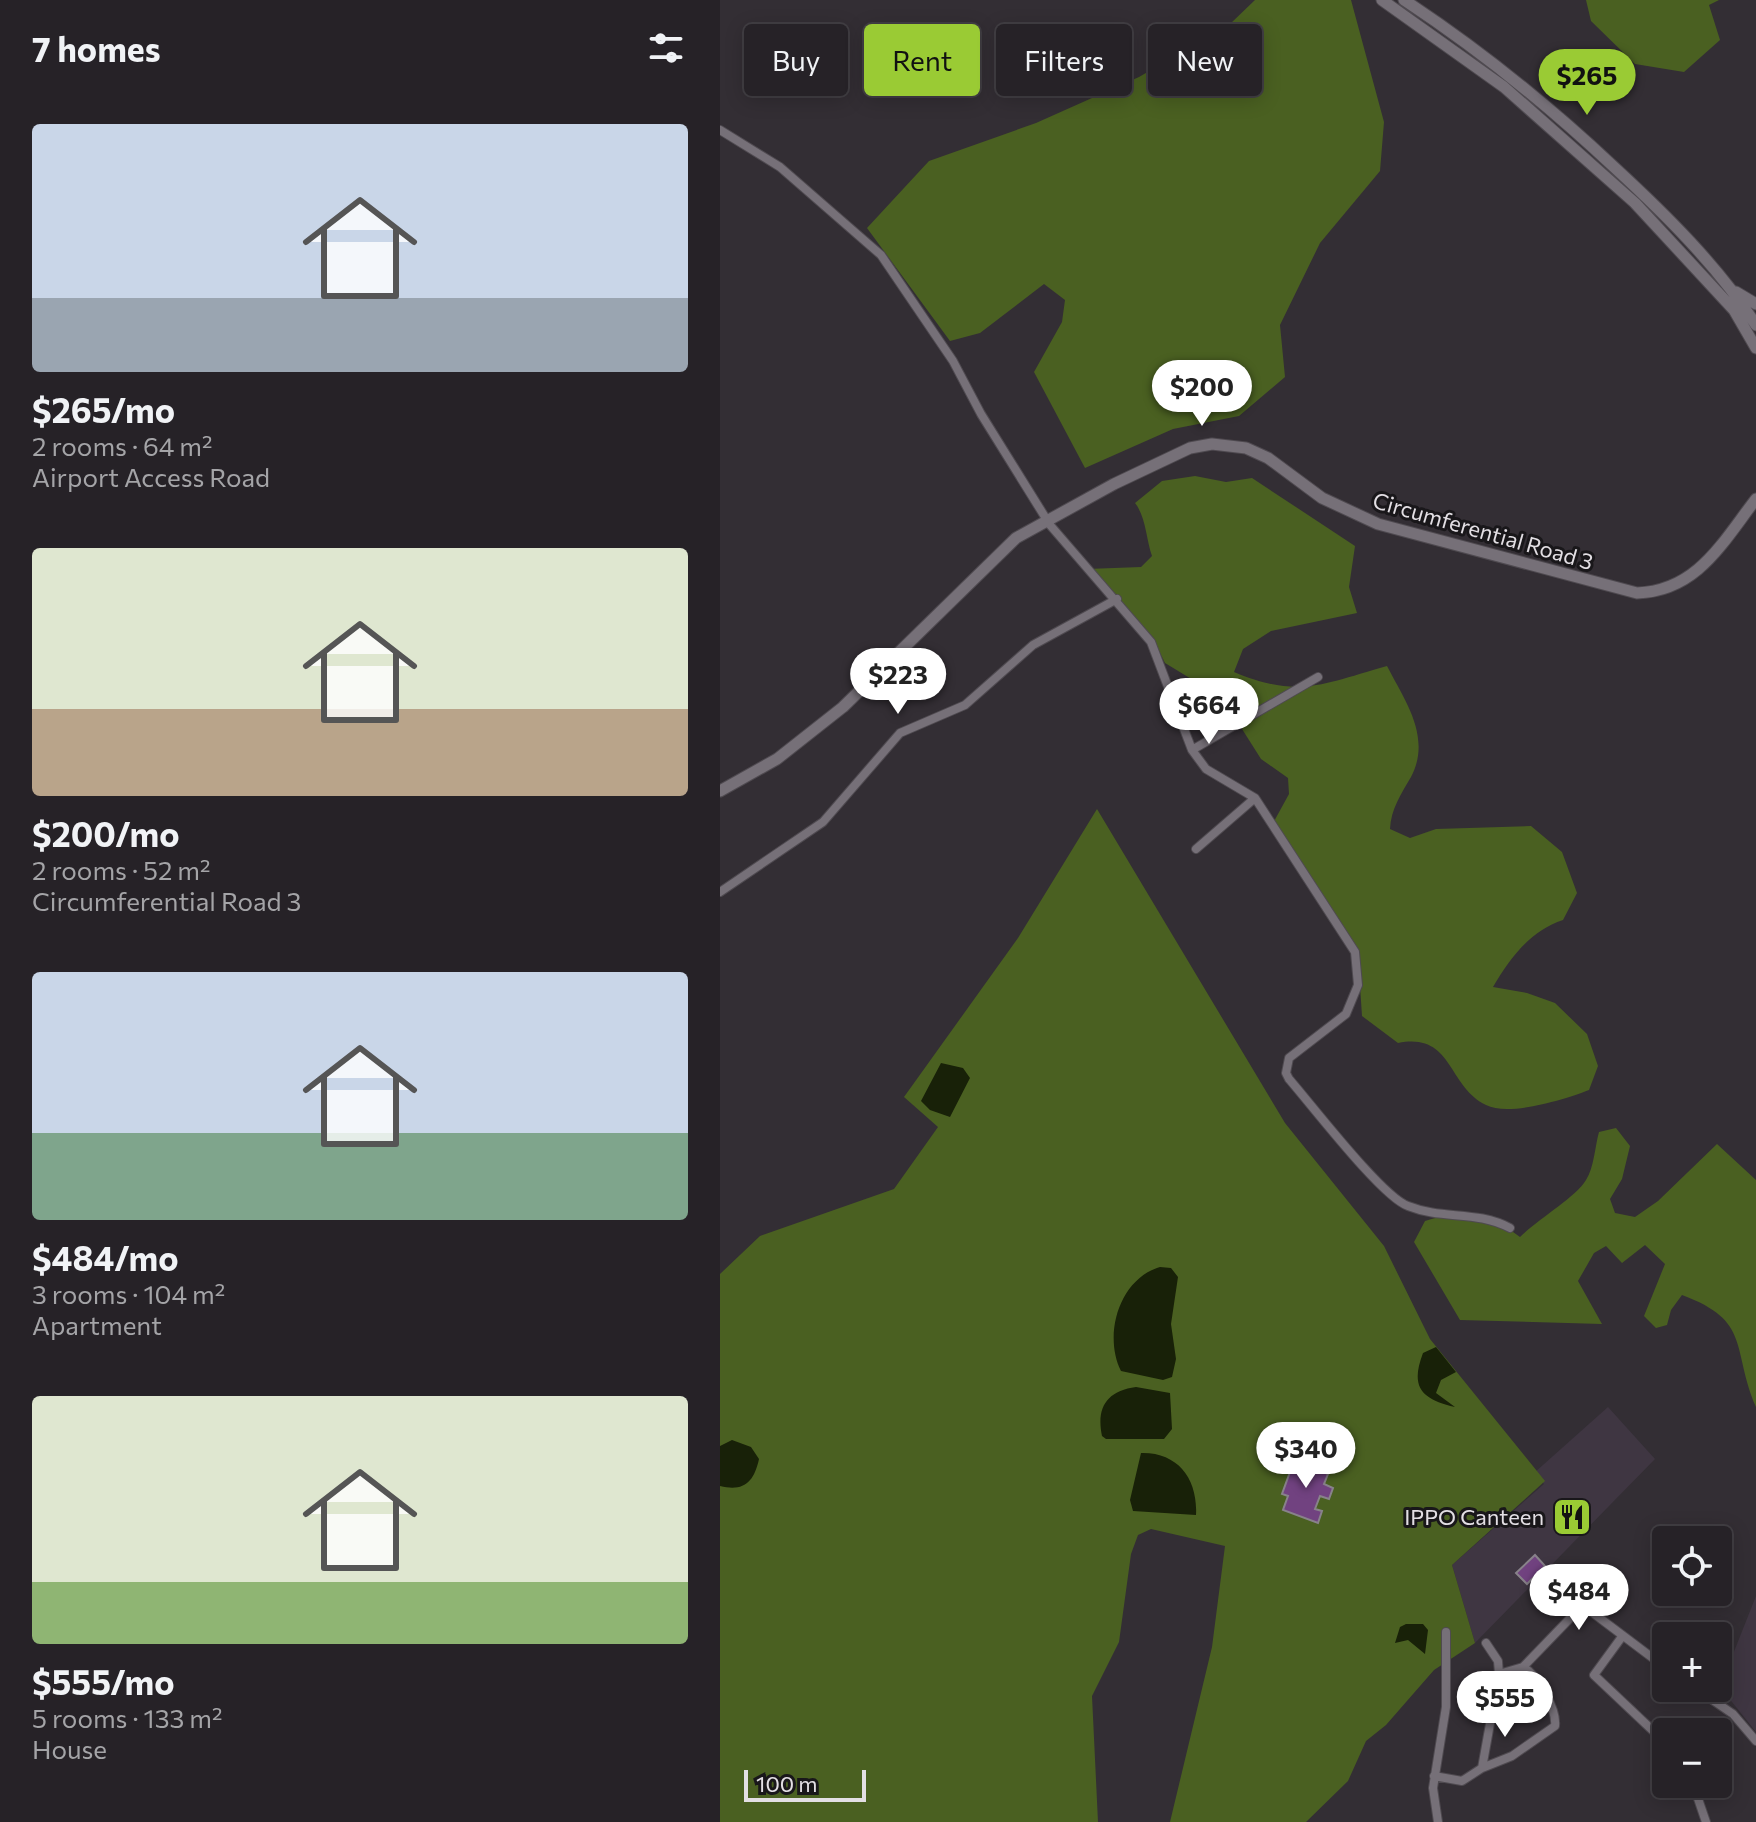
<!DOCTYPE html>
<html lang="en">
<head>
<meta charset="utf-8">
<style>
	:root { --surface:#262227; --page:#322f33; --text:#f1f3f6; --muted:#a4a4a7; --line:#423f44; --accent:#9acb34 }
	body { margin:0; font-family:Commissioner,sans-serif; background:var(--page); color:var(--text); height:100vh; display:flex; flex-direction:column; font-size:30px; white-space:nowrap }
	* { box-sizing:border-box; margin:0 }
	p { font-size:26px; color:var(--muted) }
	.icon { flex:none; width:44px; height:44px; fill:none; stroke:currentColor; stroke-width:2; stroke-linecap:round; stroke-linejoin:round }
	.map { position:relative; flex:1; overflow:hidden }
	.sheet { display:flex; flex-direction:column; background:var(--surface); width:720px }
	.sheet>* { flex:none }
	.banner { position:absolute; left:24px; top:24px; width:760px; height:72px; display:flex; gap:16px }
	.tools { position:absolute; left:932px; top:1526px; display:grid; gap:16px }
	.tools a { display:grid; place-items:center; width:80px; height:80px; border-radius:8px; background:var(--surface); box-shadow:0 4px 20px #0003,0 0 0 2px var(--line); font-size:40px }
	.scale { position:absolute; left:24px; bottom:20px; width:122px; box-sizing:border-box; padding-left:8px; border:4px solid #e3dfe4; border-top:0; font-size:22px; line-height:28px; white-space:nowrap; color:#e3dfe4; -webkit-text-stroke:6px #19171a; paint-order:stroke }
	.price { position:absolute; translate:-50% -68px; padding:0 18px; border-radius:28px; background:#fff; color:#222; font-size:26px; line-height:52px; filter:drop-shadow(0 2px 4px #0008) }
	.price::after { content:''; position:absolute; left:50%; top:48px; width:24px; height:18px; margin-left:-12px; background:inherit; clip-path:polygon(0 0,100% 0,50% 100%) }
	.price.on { background:var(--accent); color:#111 }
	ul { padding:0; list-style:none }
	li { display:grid; align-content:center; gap:16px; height:424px; padding:0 32px }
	li span { display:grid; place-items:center; height:248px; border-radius:8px; color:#555 }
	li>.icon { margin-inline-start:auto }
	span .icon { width:144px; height:144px; fill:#fffc; stroke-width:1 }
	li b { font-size:34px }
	h2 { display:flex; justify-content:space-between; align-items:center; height:96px; padding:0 32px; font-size:34px }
	.tag { padding:0 28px; border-radius:8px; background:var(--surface); box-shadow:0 4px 20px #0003,0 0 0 2px var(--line); font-size:28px; line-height:72px }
	.tag.on { background:var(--accent); color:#111 }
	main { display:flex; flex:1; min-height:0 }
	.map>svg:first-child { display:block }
</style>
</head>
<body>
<main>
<section class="sheet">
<h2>7 homes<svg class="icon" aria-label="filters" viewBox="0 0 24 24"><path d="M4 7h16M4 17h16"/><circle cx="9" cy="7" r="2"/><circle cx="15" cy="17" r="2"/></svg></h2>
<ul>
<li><span style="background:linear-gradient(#c9d6e8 70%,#9aa5b1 0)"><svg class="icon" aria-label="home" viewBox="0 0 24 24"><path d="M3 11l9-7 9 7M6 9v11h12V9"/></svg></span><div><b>$265/mo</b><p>2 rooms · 64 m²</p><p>Airport Access Road</p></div></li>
<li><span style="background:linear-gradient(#dfe7d0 65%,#b9a48a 0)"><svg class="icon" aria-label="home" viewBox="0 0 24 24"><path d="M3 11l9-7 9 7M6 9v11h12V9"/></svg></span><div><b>$200/mo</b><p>2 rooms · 52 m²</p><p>Circumferential Road 3</p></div></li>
<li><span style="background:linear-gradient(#c9d6e8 65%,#7fa58c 0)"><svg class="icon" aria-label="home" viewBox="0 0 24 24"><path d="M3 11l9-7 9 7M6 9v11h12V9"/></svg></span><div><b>$484/mo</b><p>3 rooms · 104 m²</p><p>Apartment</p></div></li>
<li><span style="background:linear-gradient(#dfe7d0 75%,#8fb573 0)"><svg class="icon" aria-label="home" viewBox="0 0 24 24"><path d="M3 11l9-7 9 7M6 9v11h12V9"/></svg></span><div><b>$555/mo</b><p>5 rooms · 133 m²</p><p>House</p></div></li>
</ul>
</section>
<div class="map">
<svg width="1036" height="1822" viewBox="0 0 1036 1822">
	<rect width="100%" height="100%" fill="#332e34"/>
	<path fill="#3f3642" d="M888,1407L935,1459L755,1643L732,1565L824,1484L814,1473Z
		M1036,1596V1732L1000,1687Z"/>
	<path fill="#4a6021" d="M535,0H631L664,122L660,171L600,243L560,325L565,377L519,416L453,429L365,468L314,372L342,322L345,300L324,284L260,333L230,341L147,228L209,161L316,123L419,77L510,24Z
		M866,0H999L989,5L1000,40L964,72L915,64L871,21Z
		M475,476L506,482L532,478L635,546L629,587L637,613L551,631L523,649L514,672C578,699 603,684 667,666C685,701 712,737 691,777C681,794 671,809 670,829L690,838L716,829L811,826L842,852L857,893L843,920C810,931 790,958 773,987L807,993L835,1003L867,1034L878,1066L869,1090C846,1099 789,1117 766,1105C727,1086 733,1032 678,1043L642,1016L638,956L552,825L569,794L568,778L541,759L522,729L533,706L510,693L473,680L445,663L432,637L367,569L421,567L432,556C426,539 426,517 415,503L442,481Z
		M377,809L565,1123L664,1246L710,1339L825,1481L732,1565L755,1643L714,1670L666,1725L646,1741L628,1781L586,1822H450L492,1647L505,1546L431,1529L418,1535L411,1554L399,1642L372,1696L378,1822H0V1274L40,1236L174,1189L218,1127L184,1097L298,938Z
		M896,1128L910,1146L902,1179L890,1199L895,1213L915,1217L938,1201L997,1144L1036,1180V1407C1011,1348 1032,1321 962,1295L951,1310L947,1325L936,1328L924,1316L945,1264L925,1245L902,1263L886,1246L874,1253L858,1281L882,1324L740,1320L694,1242L705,1221C747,1208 765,1211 800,1237C818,1219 855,1198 866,1180C874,1168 875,1146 879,1132Z"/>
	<path fill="#182108" d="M221,1063L243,1068L250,1078L230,1117L210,1110L201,1101Z
		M440,1267L451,1268L458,1277L451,1324L456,1359L452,1377L443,1380L401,1371C383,1335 399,1279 440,1267Z
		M716,1347L736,1372L721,1380L716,1393L735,1407C701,1399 690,1387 703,1353Z
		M416,1387L450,1393L452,1429L444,1439H386L382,1436C376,1407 387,1391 416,1387Z
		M12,1440L31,1447L39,1459C34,1482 24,1492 0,1486V1446Z
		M421,1453C458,1452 478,1479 476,1515L413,1511L410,1500Z
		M686,1624H703L708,1630L705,1654L688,1640L675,1643L680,1627Z"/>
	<path fill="#714280" stroke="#88828a" stroke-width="2" d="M587,1459L601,1464L599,1470L608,1474L604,1484L613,1488L609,1499L600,1496L595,1509L602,1511L598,1523L563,1510L568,1496L562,1494L574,1461L584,1465Z
		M815,1555L825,1566L807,1584L796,1573Z"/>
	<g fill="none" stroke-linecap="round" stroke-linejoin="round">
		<g stroke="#4f4a50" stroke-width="10">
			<path id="street" d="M0,130L60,167L161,255L233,361L261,414L330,525L431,642L472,750L486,769L535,798L635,952L638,985L626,1014L569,1058L566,1073L569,1079C591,1104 662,1197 688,1206C723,1220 756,1210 790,1228
				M472,750L598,677
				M476,849L535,798
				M0,892L103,822L180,733L245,705L313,645L397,599
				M901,1638L874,1675L946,1743
				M779,1674L803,1667L860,1608L865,1607L946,1668
				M975,1688L1013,1714L1036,1741
				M762,1768L792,1756L835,1726C837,1710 818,1675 803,1667
				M714,1776L742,1781L762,1768L779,1674L778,1661L766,1643
				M973,1784L986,1822
				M718,1822L713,1788L726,1707V1632"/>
		</g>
		<g stroke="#4f4a50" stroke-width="13">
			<path id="secondary" d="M662,0L784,87L915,203L1014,310L1036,348
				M684,0C760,50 828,105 894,167C945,214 998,266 1036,325
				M1016,292L1036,304
				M0,791L57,759L123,707L296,538L394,484L470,448L492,444L526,448L548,458L602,498L658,524L917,593C977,591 1002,543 1036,499"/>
		</g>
		<use href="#street" stroke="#767078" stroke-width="8"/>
		<use href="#secondary" stroke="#767078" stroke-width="11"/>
	</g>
	<defs>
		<g id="restaurant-square" transform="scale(2)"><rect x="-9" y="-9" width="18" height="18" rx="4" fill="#9acb34" stroke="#19171a"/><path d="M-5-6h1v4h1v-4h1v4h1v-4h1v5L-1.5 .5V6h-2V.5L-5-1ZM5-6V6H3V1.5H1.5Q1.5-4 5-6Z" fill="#111"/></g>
	</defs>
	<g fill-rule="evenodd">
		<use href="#restaurant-square" x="852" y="1517"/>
	</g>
	<g text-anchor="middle" stroke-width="6" stroke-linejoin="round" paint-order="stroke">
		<g font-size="22" fill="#e3dfe4" stroke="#19171a">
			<text transform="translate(763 531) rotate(16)" y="8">Circumferential Road 3</text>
		</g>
		<g font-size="22" fill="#e3dfe4" stroke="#19171a" text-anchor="end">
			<text x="824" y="1525">IPPO Canteen</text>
		</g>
	</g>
</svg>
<div class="tools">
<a><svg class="icon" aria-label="locate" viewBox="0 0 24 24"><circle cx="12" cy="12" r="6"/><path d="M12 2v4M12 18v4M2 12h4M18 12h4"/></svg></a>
<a>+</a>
<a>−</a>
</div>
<div class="scale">100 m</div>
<b class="price on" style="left:867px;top:117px">$265</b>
<b class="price" style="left:482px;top:428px">$200</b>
<b class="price" style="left:178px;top:716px">$223</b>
<b class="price" style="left:489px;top:746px">$664</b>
<b class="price" style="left:586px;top:1490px">$340</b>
<b class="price" style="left:859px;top:1632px">$484</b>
<b class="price" style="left:785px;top:1739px">$555</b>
<div class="banner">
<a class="tag">Buy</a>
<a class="tag on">Rent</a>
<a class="tag">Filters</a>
<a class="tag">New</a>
</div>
</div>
</main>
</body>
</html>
